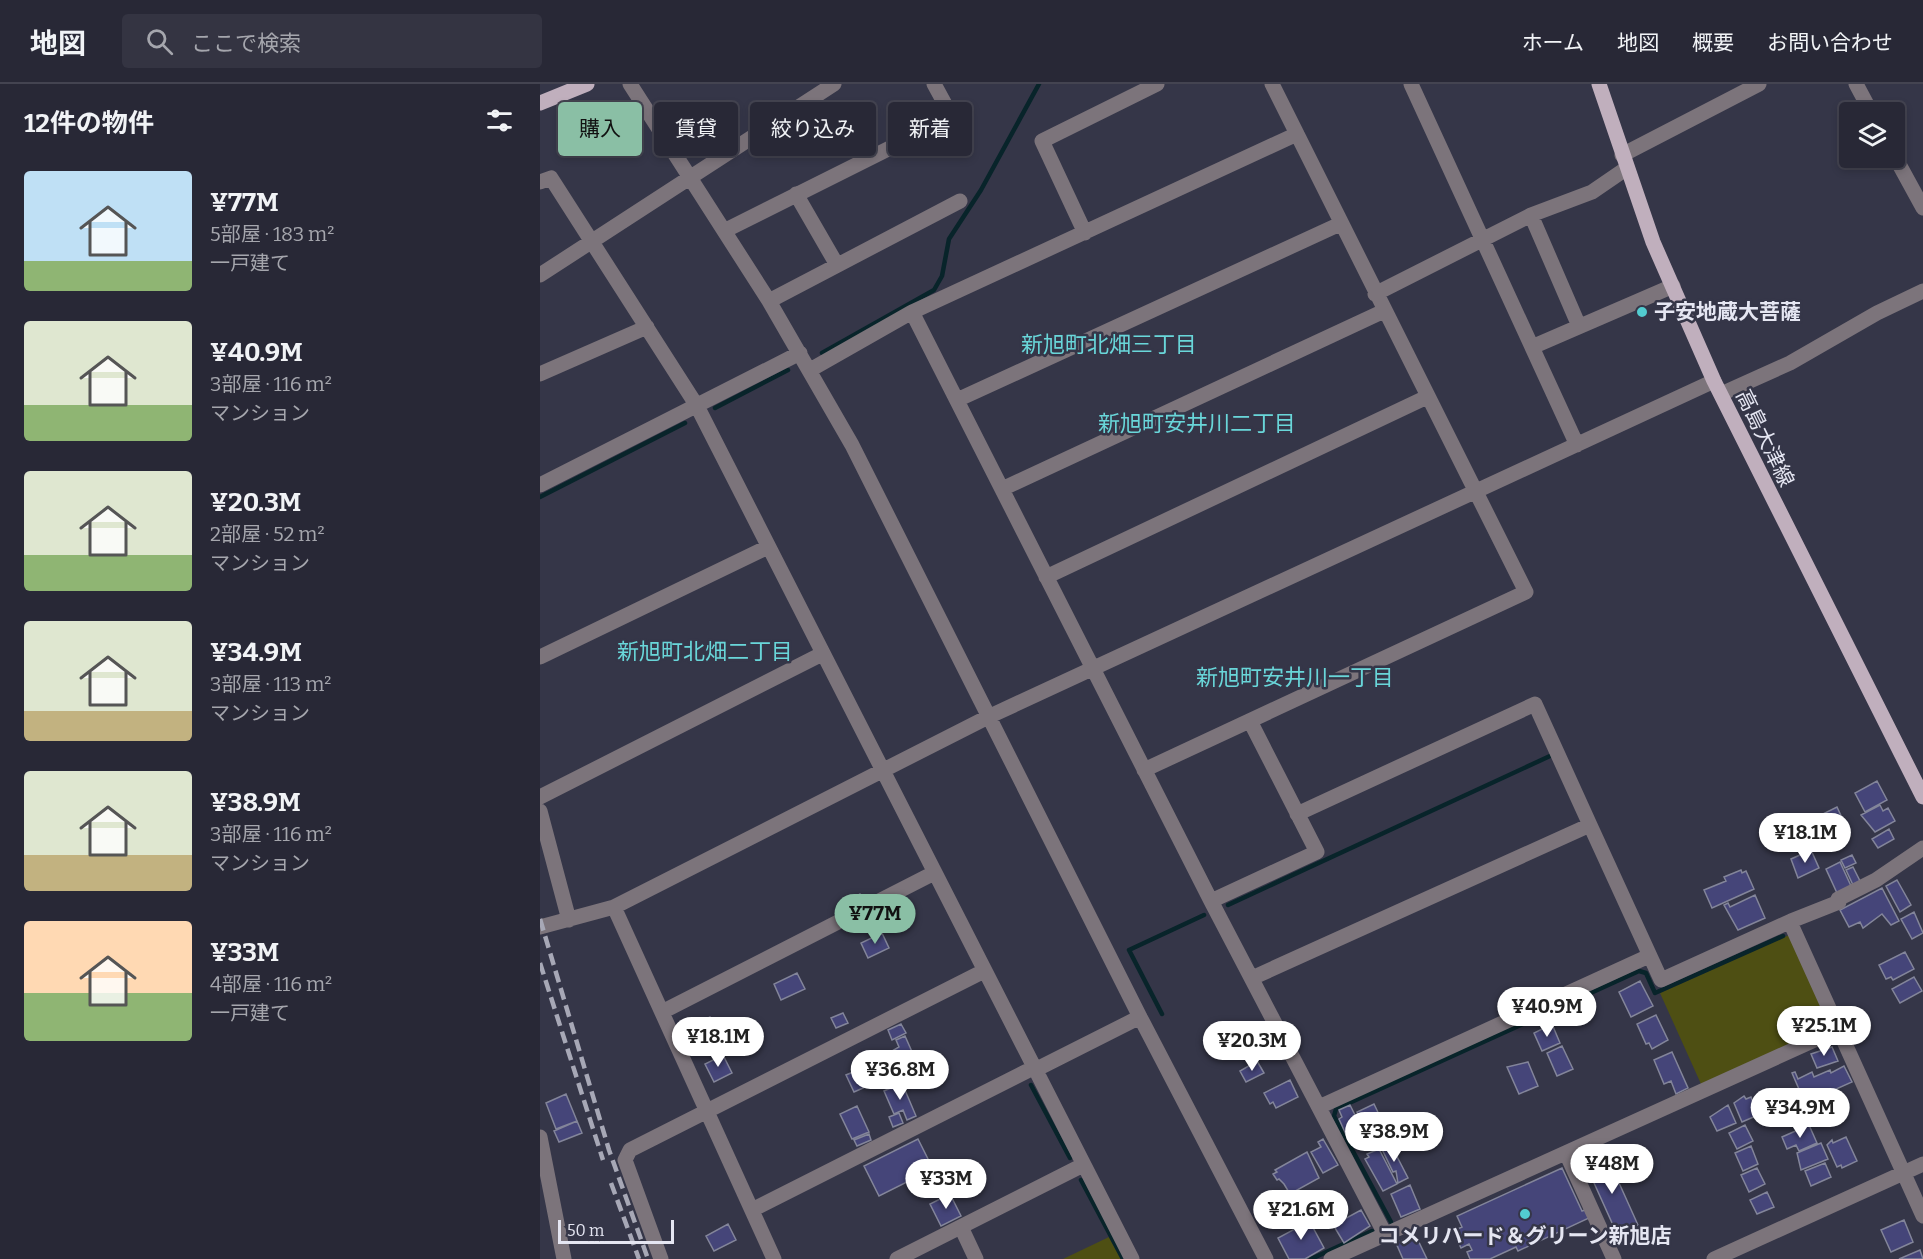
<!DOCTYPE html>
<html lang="ja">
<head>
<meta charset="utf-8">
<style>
	:root { --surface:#282836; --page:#343442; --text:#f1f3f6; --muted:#a5a6ad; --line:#444451; --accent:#8abfa5 }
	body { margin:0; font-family:Bitter,"Noto Sans JP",serif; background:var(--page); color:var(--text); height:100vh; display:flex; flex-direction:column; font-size:22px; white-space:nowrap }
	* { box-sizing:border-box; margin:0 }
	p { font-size:20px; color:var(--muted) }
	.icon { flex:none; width:33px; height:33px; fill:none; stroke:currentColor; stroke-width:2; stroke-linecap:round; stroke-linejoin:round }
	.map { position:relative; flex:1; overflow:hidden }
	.side { display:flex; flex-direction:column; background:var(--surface); width:540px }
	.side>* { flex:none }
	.banner { position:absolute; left:18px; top:18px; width:570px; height:54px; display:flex; gap:12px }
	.controls { position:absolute; left:1299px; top:18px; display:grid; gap:12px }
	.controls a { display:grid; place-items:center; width:66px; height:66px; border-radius:6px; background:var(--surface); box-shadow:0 3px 9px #0003,0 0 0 2px var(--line); font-size:30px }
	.scale { position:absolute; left:18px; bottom:15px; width:116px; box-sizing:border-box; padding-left:6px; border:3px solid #e5e6f2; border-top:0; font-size:16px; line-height:21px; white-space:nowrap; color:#e5e6f2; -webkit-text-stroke:4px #353648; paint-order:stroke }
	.price { position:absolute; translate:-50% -51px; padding:0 14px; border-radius:21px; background:#fff; color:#222; font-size:20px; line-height:39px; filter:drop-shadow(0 2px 3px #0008) }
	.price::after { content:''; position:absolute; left:50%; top:36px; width:18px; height:14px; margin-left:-9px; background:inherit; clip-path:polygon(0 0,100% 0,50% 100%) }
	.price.on { background:var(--accent); color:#111 }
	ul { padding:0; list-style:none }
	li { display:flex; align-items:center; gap:18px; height:150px; padding:0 24px }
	li span { display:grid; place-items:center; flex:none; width:168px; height:120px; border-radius:6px; color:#555 }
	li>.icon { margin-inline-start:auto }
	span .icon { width:72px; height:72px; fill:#fffc; stroke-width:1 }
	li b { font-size:26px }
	h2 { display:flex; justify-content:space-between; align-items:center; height:72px; padding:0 24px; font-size:26px }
	.chip { padding:0 21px; border-radius:6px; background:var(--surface); box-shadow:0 3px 9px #0003,0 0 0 2px var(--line); font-size:21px; line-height:54px }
	.chip.on { background:var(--accent); color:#111 }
	header { display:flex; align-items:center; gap:36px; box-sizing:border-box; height:84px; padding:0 30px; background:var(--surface); border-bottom:2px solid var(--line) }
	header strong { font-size:28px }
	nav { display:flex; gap:33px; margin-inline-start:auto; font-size:21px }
	.search { width:420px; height:54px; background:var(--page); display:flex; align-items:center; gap:15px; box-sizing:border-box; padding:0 21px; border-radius:6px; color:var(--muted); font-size:22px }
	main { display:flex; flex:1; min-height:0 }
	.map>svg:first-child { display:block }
</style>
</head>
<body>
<header>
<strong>地図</strong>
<div class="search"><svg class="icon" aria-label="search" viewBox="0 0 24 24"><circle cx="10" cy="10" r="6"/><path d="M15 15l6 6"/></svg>ここで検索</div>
<nav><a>ホーム</a><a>地図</a><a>概要</a><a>お問い合わせ</a></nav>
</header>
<main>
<section class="side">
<h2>12件の物件<svg class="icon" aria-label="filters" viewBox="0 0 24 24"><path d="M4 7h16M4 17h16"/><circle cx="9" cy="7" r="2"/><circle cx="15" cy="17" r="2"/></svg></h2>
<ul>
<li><span style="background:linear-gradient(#bfe0f5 75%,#8fb573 0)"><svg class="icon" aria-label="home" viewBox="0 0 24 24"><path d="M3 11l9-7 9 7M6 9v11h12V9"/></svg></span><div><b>¥77M</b><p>5部屋 · 183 m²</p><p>一戸建て</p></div></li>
<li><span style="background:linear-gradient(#dfe7d0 70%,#8fb573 0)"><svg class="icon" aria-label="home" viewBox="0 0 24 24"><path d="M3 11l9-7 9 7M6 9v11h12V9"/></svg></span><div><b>¥40.9M</b><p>3部屋 · 116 m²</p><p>マンション</p></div></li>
<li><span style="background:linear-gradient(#dfe7d0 70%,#8fb573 0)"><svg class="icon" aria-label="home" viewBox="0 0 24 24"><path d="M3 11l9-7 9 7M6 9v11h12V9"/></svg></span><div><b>¥20.3M</b><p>2部屋 · 52 m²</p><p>マンション</p></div></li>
<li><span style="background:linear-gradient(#dfe7d0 75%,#c2b280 0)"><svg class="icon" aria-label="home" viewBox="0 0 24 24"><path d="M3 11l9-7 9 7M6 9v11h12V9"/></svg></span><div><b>¥34.9M</b><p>3部屋 · 113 m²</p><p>マンション</p></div></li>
<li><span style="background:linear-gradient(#dfe7d0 70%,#c2b280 0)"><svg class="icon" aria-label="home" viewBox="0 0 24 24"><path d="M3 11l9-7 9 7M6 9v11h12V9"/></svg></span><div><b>¥38.9M</b><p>3部屋 · 116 m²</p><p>マンション</p></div></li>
<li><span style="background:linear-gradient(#ffd9b3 60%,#8fb573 0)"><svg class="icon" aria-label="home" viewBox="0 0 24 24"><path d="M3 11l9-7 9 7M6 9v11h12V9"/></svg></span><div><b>¥33M</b><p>4部屋 · 116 m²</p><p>一戸建て</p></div></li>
</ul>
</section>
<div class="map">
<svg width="1383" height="1175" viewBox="0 0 1383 1175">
	<rect width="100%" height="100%" fill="#353648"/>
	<path fill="#4e4f13" d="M1249,851L1288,937L1283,945L1161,1000L1120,909Z
		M569,1153L581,1175H523Z"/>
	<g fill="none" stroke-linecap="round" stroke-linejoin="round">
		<path stroke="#08242a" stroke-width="4.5" d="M282,269L394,206L402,192L409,155L441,106L499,0
			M175,324L248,286
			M0,413L145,339
			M688,821L1010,672
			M622,930L589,866L664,831
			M491,1001L530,1074
			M541,1096L583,1175
			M851,1138L794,1032L796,1025L1099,887L1106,889L1115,909L1243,852
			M771,1175L832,1147"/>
	</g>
	<path fill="#454579" stroke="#83859a" stroke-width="1.5" d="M1337,697L1347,716L1325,728L1315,709Z
		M1340,721L1343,727L1348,724L1355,737L1335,748L1321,731Z
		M1297,723L1303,736L1280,748L1277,743L1275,744L1273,735Z
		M1349,745L1354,755L1338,764L1332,755Z
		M1271,766L1279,784L1258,794L1251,775Z
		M1312,771L1316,779L1305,784L1301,776Z
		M1300,778L1311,802L1297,809L1286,785Z
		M1313,783L1320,797L1313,801L1306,786Z
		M1201,786L1202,789L1206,787L1214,805L1172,824L1164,806L1186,797L1184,793Z
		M1357,796L1371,821L1360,828L1346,802Z
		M1342,804L1359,837L1351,841L1342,830L1323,844L1320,838L1309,843L1300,826Z
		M320,810L323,816L310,823L307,817Z
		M1215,811L1225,834L1198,846L1184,821L1188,819L1190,823Z
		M1374,828L1383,849L1372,855L1361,835Z
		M342,849L349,864L328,874L321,859Z
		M1365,868L1374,885L1353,896L1351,893L1346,895L1339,881Z
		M257,889L265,905L241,916L234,900Z
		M1374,893L1382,907L1360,919L1352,905Z
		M1100,897L1113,922L1091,933L1079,908Z
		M303,929L308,939L296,944L291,934Z
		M1116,931L1128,956L1112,965L1109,959L1106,960L1097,940Z
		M170,933L180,952L161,961L152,942Z
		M361,940L366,949L352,956L348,946Z
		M1012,940L1020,959L1002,967L994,949Z
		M365,952L377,979L360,986L352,967L359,963L356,956Z
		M1022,962L1033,985L1017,992L1007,969Z
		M1292,963L1298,977L1277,984L1271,970Z
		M1132,968L1148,1004L1136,1010L1131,997L1124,1000L1114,976Z
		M183,971L192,989L174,998L165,980Z
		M717,977L724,989L706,998L700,987Z
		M988,978L998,1002L979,1010L967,983Z
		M1304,982L1312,998L1265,1019L1252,989L1255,988L1258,995L1272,988L1274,993L1290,986L1291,989Z
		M325,983L332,1000L314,1008L306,991Z
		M750,996L758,1013L736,1024L733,1018L730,1020L724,1009Z
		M362,999L376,1032L367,1036L363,1026L354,1030L344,1007Z
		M26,1010L37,1037L16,1045L6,1019Z
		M1204,1012L1206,1015L1211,1013L1218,1031L1202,1038L1194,1019Z
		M834,1020L844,1041L838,1043L840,1046L831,1050L829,1045L826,1047L817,1028Z
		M810,1021L823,1047L808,1055L799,1035L802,1033L799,1026Z
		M1188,1021L1196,1039L1177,1047L1170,1033Z
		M317,1022L329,1048L312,1055L300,1030Z
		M359,1029L363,1039L353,1043L349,1033Z
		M37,1037L42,1049L19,1058L14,1047Z
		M1205,1041L1213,1057L1197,1065L1189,1049Z
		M1269,1041L1277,1059L1259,1067L1256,1061L1247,1065L1242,1053Z
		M329,1050L331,1056L317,1062L314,1056Z
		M1306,1053L1317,1077L1302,1084L1301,1081L1297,1083L1287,1061L1292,1056L1293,1059Z
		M378,1055L393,1085L339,1112L324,1082Z
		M783,1055L798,1081L783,1089L771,1068L781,1063L778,1058Z
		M850,1059L868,1094L858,1099L856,1087L853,1088L841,1063Z
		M1281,1059L1288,1075L1261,1086L1257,1069Z
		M1211,1062L1218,1080L1203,1087L1195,1069Z
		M839,1065L857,1100L843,1107L825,1075L829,1073L827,1070Z
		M767,1068L779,1094L750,1110L744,1100L739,1095L737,1096L733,1090L737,1088L735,1086Z
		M1066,1070L1098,1141L1082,1148L1084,1152L1073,1157L1071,1153L1077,1150L1045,1079Z
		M1285,1079L1291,1093L1271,1102L1265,1087Z
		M1022,1084L1042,1127L1045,1126L1049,1134L978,1167L976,1163L950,1175H930L927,1168L932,1166L929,1160L921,1164L913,1147L922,1143L917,1132Z
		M1217,1084L1225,1100L1209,1108L1201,1091Z
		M870,1101L880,1125L861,1133L851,1110Z
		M1227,1108L1234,1123L1217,1130L1210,1116Z
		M410,1110L421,1132L401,1142L390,1120Z
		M821,1126L830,1142L804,1159L792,1139L800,1134L801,1137Z
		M763,1132L767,1140L770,1138L784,1164L765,1175H749L738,1154L755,1145L752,1138Z
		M1364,1136L1373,1158L1351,1168L1341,1146Z
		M188,1140L196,1156L174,1167L166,1152Z
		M875,1150L887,1175H863L856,1159Z
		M1380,1166L1383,1175H1359Z"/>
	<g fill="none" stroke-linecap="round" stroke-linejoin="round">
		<path stroke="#7c747b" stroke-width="15" d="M90,0L229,217L312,361L600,933L726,1175
			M871,0L1037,361
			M1316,0L1331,28
			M757,50L372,228L671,817L845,1150
			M1082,71L1219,0
			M1354,71L1383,124
			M0,98L11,94L157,322L592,1175
			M256,110L297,181
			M991,131L1039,242
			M184,147L412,33L394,0
			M545,149L502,57L617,0
			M0,191L294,0
			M835,210L991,131L1052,108L1087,84
			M229,217L420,117
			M992,263L1133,202
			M270,286L372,228
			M0,290L107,243
			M1181,310L1250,279L1337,229L1383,207
			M417,316L800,140
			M0,401L260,269
			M462,405L844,227
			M506,493L887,313
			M0,573L228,463
			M604,686L986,508L732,0
			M0,713L282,570
			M0,727L29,836
			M757,730L995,620L1050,741
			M671,817L777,768L710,637
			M74,823L234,1175
			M1250,838L1383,1132
			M0,843L74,823L448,633L1174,297
			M712,894L1050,741L1121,896L1251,837L1299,818L1298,815L1336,796L1383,764
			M122,928L394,789
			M495,986L600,933
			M779,1023L1109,872
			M0,1053L24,1175
			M1026,1069L1074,1175
			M212,1126L493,984
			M421,1143L436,1175
			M121,1175L85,1076L90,1066L444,887
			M357,1175L543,1081
			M791,1175L1299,945
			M1174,1175L1383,1080"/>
		<path stroke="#c0afbd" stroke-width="15" d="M1059,0L1113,158L1174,297L1383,713
			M0,19L47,0"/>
		<path stroke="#a7a8b6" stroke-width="4.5" stroke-dasharray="12 6" stroke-linecap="butt" d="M0,835L69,1066L108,1175
			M0,879L63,1076
			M71,1099L99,1175"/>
	</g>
	<g fill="#52ccd0" stroke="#353648" stroke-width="2">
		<circle cx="1102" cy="228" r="6"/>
		<circle cx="985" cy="1130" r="6"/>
	</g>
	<g text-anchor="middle" stroke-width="5" stroke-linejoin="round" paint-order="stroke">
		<g font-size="21" font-weight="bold" fill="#e5e6f2" stroke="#353648" text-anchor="start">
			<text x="1114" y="235">子安地蔵大菩薩</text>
			<text x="985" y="1159" text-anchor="middle">コメリハード＆グリーン新旭店</text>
		</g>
		<g font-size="21" fill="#e5e6f2" stroke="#353648">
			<text transform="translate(1225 354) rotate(64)" y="7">高島大津線</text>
		</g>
		<g font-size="22" fill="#69d6d9" stroke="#353648">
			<text x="569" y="268">新旭町北畑三丁目</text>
			<text x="657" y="347">新旭町安井川二丁目</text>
			<text x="165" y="575">新旭町北畑二丁目</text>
			<text x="755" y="601">新旭町安井川一丁目</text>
		</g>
	</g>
</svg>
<div class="controls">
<a><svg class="icon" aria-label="layers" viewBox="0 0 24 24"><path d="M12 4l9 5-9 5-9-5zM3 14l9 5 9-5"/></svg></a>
</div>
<div class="scale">50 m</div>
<b class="price" style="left:1265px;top:780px">¥18.1M</b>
<b class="price on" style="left:335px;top:861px">¥77M</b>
<b class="price" style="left:1007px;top:954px">¥40.9M</b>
<b class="price" style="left:1284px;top:973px">¥25.1M</b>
<b class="price" style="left:178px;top:984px">¥18.1M</b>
<b class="price" style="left:712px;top:988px">¥20.3M</b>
<b class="price" style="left:360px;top:1017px">¥36.8M</b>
<b class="price" style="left:1260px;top:1055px">¥34.9M</b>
<b class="price" style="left:854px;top:1079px">¥38.9M</b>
<b class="price" style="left:1072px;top:1111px">¥48M</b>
<b class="price" style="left:406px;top:1126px">¥33M</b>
<b class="price" style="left:761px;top:1157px">¥21.6M</b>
<div class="banner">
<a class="chip on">購入</a>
<a class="chip">賃貸</a>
<a class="chip">絞り込み</a>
<a class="chip">新着</a>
</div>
</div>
</main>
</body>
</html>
